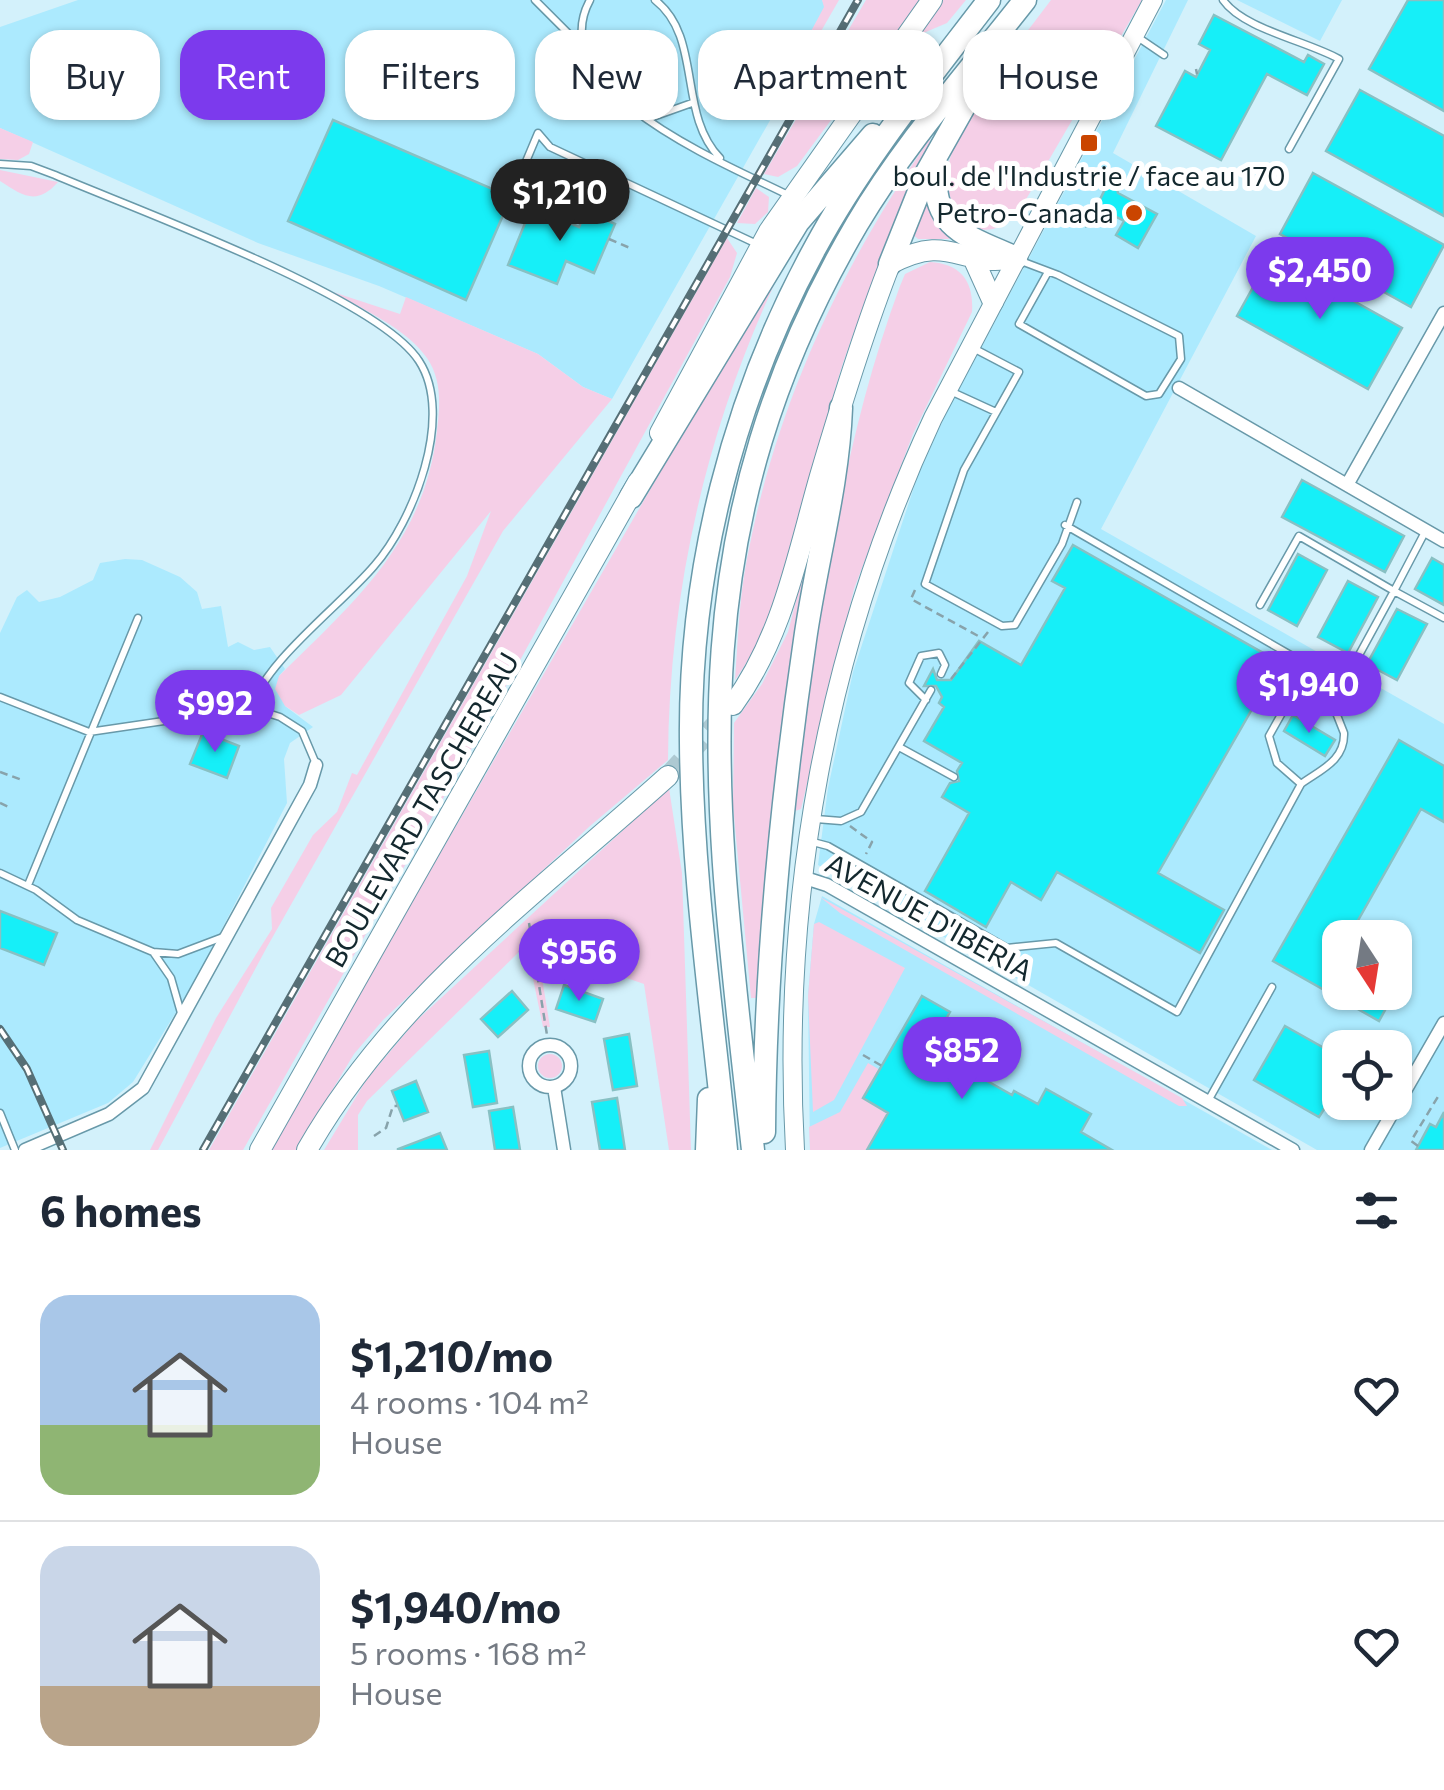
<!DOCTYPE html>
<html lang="en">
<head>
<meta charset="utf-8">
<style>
	:root { --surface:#fff; --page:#f2f2f3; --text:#1f2937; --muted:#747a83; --line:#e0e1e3; --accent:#7c3aed }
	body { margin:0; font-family:Commissioner,sans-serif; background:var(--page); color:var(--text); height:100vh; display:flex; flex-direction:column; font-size:38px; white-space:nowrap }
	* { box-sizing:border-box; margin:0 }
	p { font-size:32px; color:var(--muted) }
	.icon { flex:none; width:55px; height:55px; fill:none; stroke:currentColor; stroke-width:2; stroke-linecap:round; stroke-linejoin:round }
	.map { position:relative; height:1150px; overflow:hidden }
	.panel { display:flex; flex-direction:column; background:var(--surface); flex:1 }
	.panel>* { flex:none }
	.top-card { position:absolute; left:30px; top:30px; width:1385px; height:90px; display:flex; gap:20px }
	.needle { width:65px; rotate:168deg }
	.controls { position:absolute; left:1322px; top:920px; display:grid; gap:20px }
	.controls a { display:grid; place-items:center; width:90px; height:90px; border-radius:20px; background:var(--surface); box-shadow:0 2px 8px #0004; font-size:50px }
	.price { position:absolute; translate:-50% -85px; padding:0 22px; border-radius:35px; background:var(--accent); color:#fff; font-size:32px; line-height:65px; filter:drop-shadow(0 2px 5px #0008) }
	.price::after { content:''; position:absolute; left:50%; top:60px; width:30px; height:22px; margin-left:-15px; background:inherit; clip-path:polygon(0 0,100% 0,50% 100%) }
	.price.active { background:#222; color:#fff }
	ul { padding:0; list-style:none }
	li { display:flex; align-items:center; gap:30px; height:250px; padding:0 40px }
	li+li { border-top:2px solid var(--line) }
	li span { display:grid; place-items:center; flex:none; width:280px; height:200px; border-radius:30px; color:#555 }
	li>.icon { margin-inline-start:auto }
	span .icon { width:120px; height:120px; fill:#fffc; stroke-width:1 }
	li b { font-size:42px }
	h2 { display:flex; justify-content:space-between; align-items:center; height:120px; padding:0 40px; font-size:42px }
	.tag { padding:0 35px; border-radius:30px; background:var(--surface); box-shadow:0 2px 8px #0004; font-size:35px; line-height:90px }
	.tag.active { background:var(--accent); color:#fff }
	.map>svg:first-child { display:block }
</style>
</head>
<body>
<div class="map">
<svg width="1444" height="1150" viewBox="0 0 1444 1150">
	<rect width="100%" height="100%" fill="#d3f1fb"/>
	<path fill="#aceafe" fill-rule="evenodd" d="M78,0H822L825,7L785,79L790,85L612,399L583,387L538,354L379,286L258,243L0,128V27Z
		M1166,0H1188L1113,153L1256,236L1101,529L1444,724V1150H1317L818,865L828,788L853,672L918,475L945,416ZM1340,938H1395V992H1340ZM1340,1048H1395V1102H1340Z
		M1237,0H1342L1320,41Z
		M125,559L142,560L180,577L197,592L202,609L221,606L228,647L238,642L254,650L270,647L285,669L279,676L285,706L313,727L290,743L284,759L287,803L194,983L133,1082L108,1103L0,1148V633L17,597L27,590L39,602L60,597L93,580L100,563Z
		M822,896L1182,1099L1272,1150H810L808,996L814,924Z"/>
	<path fill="#f5cfe7" d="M822,0H839L790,85L785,80L824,7Z
		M866,0H920L797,166L778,177L764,174Z
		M942,0H966L947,23L914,37Z
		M1051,0H1142L1021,208C981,261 934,207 951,155C970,100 1017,46 1051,0Z
		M0,128L33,142L29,154L18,160L0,159Z
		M929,140L936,145C904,216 868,288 843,363C809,468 800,588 735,680C738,640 739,600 747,559C776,405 840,268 929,140Z
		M0,170L58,182C37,206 23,196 0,181Z
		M756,188L769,197L768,212L755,224L737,223Z
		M927,198L952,235L949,239H918L910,232Z
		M727,238L737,253L730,277L478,737L243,1150H209Z
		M930,262C961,264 974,281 972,312L913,434L854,589L801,809L795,811C816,633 838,454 900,286L905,274Z
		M770,282L774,285C705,435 669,594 668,760L590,826L383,1020L354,1054L296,1150H269Z
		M333,292L400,314L406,297L538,354L583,387L612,399L503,531L267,947L158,1150H150L216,1018L272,929L271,908L313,835L337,812L352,773L357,775L467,576L491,511L341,695L299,715L285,706L275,689L279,676C354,602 425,542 437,431C440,405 442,380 427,358C407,329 362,309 333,292Z
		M813,535L757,998H751L733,805L734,723L762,684L788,632Z
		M669,788L682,873L691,1150H669L644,984L537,947L550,1027H543L526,945L367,1101L358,1115V1150H324L367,1079L415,1022Z
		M820,897L1182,1098L1187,1106H1179L840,913Z
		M819,922L905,968L834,1100L813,1112L808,996L814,924Z
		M538 1066a12 12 0 1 1 24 0a12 12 0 1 1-24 0Z
		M868,1063L880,1070L888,1113L867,1150H810L809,1127L840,1112Z"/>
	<path fill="#16eff8" stroke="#88c0c3" stroke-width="2.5" d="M1408,0H1444V111L1369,69Z
		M1214,15L1304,62L1308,55L1324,64L1307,95L1267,74L1221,160L1156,126L1185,71L1196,77L1210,50L1199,44Z
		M566,67L598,85L582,113L550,95Z
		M1360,90L1444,136V216L1326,151Z
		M333,120L511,197L466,300L288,221Z
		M1313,173L1444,245L1411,307L1280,234Z
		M1109,181L1115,182L1118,193L1157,214L1138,248L1116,235L1124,221L1105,211L1098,223L1087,226Z
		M532,206L579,227L586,211L615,224L594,273L566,261L557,284L508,265Z
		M1271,255L1402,328L1368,389L1237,316Z
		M1302,480L1404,536L1385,572L1282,517Z
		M1073,545L1279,662L1158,873L1224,910L1200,953L1057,872L1041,900L1011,882L986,927L925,891L969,813L942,797L950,783L959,781L957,771L962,763L924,741L944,707L939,703L942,697L936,686H924L933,669L937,680H951L979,641L1021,665L1065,588L1052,581Z
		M1298,554L1327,570L1297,626L1268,610Z
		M1432,558L1444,565V605L1415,589Z
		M1348,581L1378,597L1348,653L1318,637Z
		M1397,609L1427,624L1397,680L1367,664Z
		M1293,715L1335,740L1325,756L1284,731Z
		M203,732L239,746L227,778L190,764Z
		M1399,740L1444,766V822L1421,809L1348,938H1340V992H1395L1379,1021L1273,961Z
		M0,911L57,933L44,965L0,948Z
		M564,985L603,999L595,1022L556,1009Z
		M512,991L528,1010L498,1037L481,1019Z
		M922,996L950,1012L929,1048L1012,1095L1014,1091L1038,1104L1046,1089L1091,1114L1081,1132L1112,1150H867L888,1113L863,1098Z
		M1285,1026L1340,1057V1114L1326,1106L1319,1117L1254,1080Z
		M629,1034L637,1086L613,1090L604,1039Z
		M489,1051L497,1103L473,1107L464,1055Z
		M416,1081L428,1112L404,1121L392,1091Z
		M617,1098L625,1150H600L592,1102Z
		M513,1107L520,1150H495L489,1111Z
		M1444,1112V1150H1416L1430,1124L1436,1127Z
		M440,1133L447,1150H398V1149Z"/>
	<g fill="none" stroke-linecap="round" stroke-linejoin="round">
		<path stroke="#adc9d2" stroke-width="20" stroke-dasharray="20 10" stroke-linecap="butt" d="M668,776L727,712"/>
		<g stroke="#6899a9" stroke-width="9">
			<path id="lane" d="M535,0L582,47
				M590,0C540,91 731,166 790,196
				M655,0C703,37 677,114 720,158
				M1223,0C1243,29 1307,41 1339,59L1289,149
				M1136,36L1164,55
				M647,119L692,103
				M0,164L31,166L55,175C134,209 378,297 419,361C455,416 413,522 374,566C342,604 262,664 252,708
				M522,171L538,133L550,147L759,245
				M1021,261L1058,275L1179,336L1181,359L1159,394L1146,396L1019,324L1048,272
				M975,349L1019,372L964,470L925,584L1002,626L1015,625L1062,544L1077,502
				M948,390L996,412
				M1425,532L1394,591L1444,618
				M1260,605L1299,536L1394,591L1359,655
				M0,697L89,732L252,708L280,717L302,731L316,764
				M926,700L909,683L921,656L939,653L945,665L941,674
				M899,747L954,777
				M1301,784L1277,763L1269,736L1287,704L1328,691
				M816,819L841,821L861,812L931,690
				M809,841L828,846L1007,948L1056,943L1177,1012L1301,784C1320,770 1345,761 1344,733L1320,672L1065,525
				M0,873L36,890L77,920L153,952
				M28,885L138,618
				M181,1013L171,978L153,952L178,954L223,937
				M1208,1101L1272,987
				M0,1113L15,1150"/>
		</g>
		<g stroke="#6899a9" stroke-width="15">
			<path id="street" d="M1179,388L1444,541
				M1347,485L1444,313
				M802,877L827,885L1293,1150
				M529 1066a21 21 0 1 1 42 0a21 21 0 1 1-42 0Z
				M554,1087L564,1150
				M25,1150L109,1114L143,1088L310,785L316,765
				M1371,1150L1444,1023"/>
		</g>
		<g stroke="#6899a9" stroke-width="20">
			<path id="secondary" d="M795,1150C781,898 826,647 933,418L1153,0"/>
		</g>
		<g stroke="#6899a9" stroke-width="22">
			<path id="primary" d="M974,260L993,302
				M660,433L769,231L932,0
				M733,705C783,636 797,556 820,476C841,405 863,333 890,264C953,231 957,269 1016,258
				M260,1150L638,482
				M307,1150C395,996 538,893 668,776"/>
		</g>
		<g stroke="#6899a9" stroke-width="25">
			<path id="highway" d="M937,166C928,228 969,237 1016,258
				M890,264L926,174L997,48
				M631,497L798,222L873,135
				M764,1132C765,967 781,803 805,640C816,562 838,487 841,408
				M707,1150L709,1099
				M726,1150C713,1015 692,878 691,742C689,571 733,398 815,248C863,159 928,80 989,0
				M753,1150C715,805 671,541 857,224C905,143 967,74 1025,0"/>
		</g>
		<path stroke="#88a3ab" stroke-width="2.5" stroke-dasharray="8 5" stroke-linecap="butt" d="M1196,69L1197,74
			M587,104L599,101
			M609,239L630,248
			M915,590L911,599L980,637
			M951,679L988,632
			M0,772L22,780
			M0,803L11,808
			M850,826L872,842L866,854
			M529,923L547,1035
			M1334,1054L1340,1043
			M863,1055L882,1066
			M374,1136L386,1128L393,1106H397
			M1418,1146L1411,1141L1439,1095"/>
		<use href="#lane" stroke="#fff" stroke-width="6"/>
		<use href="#street" stroke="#fff" stroke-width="12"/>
		<use href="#secondary" stroke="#fff" stroke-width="18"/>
		<use href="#primary" stroke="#fff" stroke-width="20"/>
		<use href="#highway" stroke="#fff" stroke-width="22"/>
		<g stroke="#566f76" stroke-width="8">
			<path id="rail" d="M0,1029L27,1069L63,1150
				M203,1150L858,0"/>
		</g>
		<use href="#rail" stroke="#fff" stroke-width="4" stroke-dasharray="11" stroke-linecap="butt"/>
	</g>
	<g fill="#ca4500" stroke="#fff" stroke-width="4">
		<rect x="1079" y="133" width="20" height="20" rx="5"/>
		<circle cx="1134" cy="213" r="10"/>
	</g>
	<g text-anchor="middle" stroke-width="10" stroke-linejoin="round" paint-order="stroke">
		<g font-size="28" fill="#13282e" stroke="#fff">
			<text x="1089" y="186">boul. de l'Industrie / face au 170</text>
			<text x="1114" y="223" text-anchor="end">Petro-Canada</text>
		</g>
		<g font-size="28" fill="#13282e" stroke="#fff">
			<text transform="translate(422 810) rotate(-60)" y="10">BOULEVARD TASCHEREAU</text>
			<text transform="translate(929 917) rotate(29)" y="10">AVENUE D'IBERIA</text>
		</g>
	</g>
</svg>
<div class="controls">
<a><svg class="needle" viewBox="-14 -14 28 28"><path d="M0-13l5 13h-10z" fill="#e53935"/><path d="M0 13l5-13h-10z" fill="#747a83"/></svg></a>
<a><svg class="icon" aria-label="locate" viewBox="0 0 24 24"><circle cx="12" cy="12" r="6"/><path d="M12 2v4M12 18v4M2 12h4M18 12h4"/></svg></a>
</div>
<b class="price active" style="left:560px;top:244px">$1,210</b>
<b class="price" style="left:1320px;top:322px">$2,450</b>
<b class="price" style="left:1309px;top:736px">$1,940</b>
<b class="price" style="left:215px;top:755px">$992</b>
<b class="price" style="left:579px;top:1004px">$956</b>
<b class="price" style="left:962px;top:1102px">$852</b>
<div class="top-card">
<a class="tag">Buy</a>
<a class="tag active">Rent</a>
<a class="tag">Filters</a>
<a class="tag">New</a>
<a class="tag">Apartment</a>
<a class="tag">House</a>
</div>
</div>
<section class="panel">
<h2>6 homes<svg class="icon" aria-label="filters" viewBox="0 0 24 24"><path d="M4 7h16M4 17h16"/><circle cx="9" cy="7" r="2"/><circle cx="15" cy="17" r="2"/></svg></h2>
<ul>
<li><span style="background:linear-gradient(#a9c7e8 65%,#8fb573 0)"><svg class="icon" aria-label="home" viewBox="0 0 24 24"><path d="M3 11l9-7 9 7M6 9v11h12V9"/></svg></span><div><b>$1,210/mo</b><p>4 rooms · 104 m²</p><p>House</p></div><svg class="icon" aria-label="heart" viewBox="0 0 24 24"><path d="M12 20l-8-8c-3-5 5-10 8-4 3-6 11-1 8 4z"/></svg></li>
<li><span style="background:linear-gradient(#c9d6e8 70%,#b9a48a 0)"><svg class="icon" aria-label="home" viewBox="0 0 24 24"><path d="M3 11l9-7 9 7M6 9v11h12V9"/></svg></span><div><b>$1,940/mo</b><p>5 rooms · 168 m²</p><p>House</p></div><svg class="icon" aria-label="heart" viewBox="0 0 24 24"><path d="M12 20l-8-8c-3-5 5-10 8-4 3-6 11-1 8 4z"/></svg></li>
</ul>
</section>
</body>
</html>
